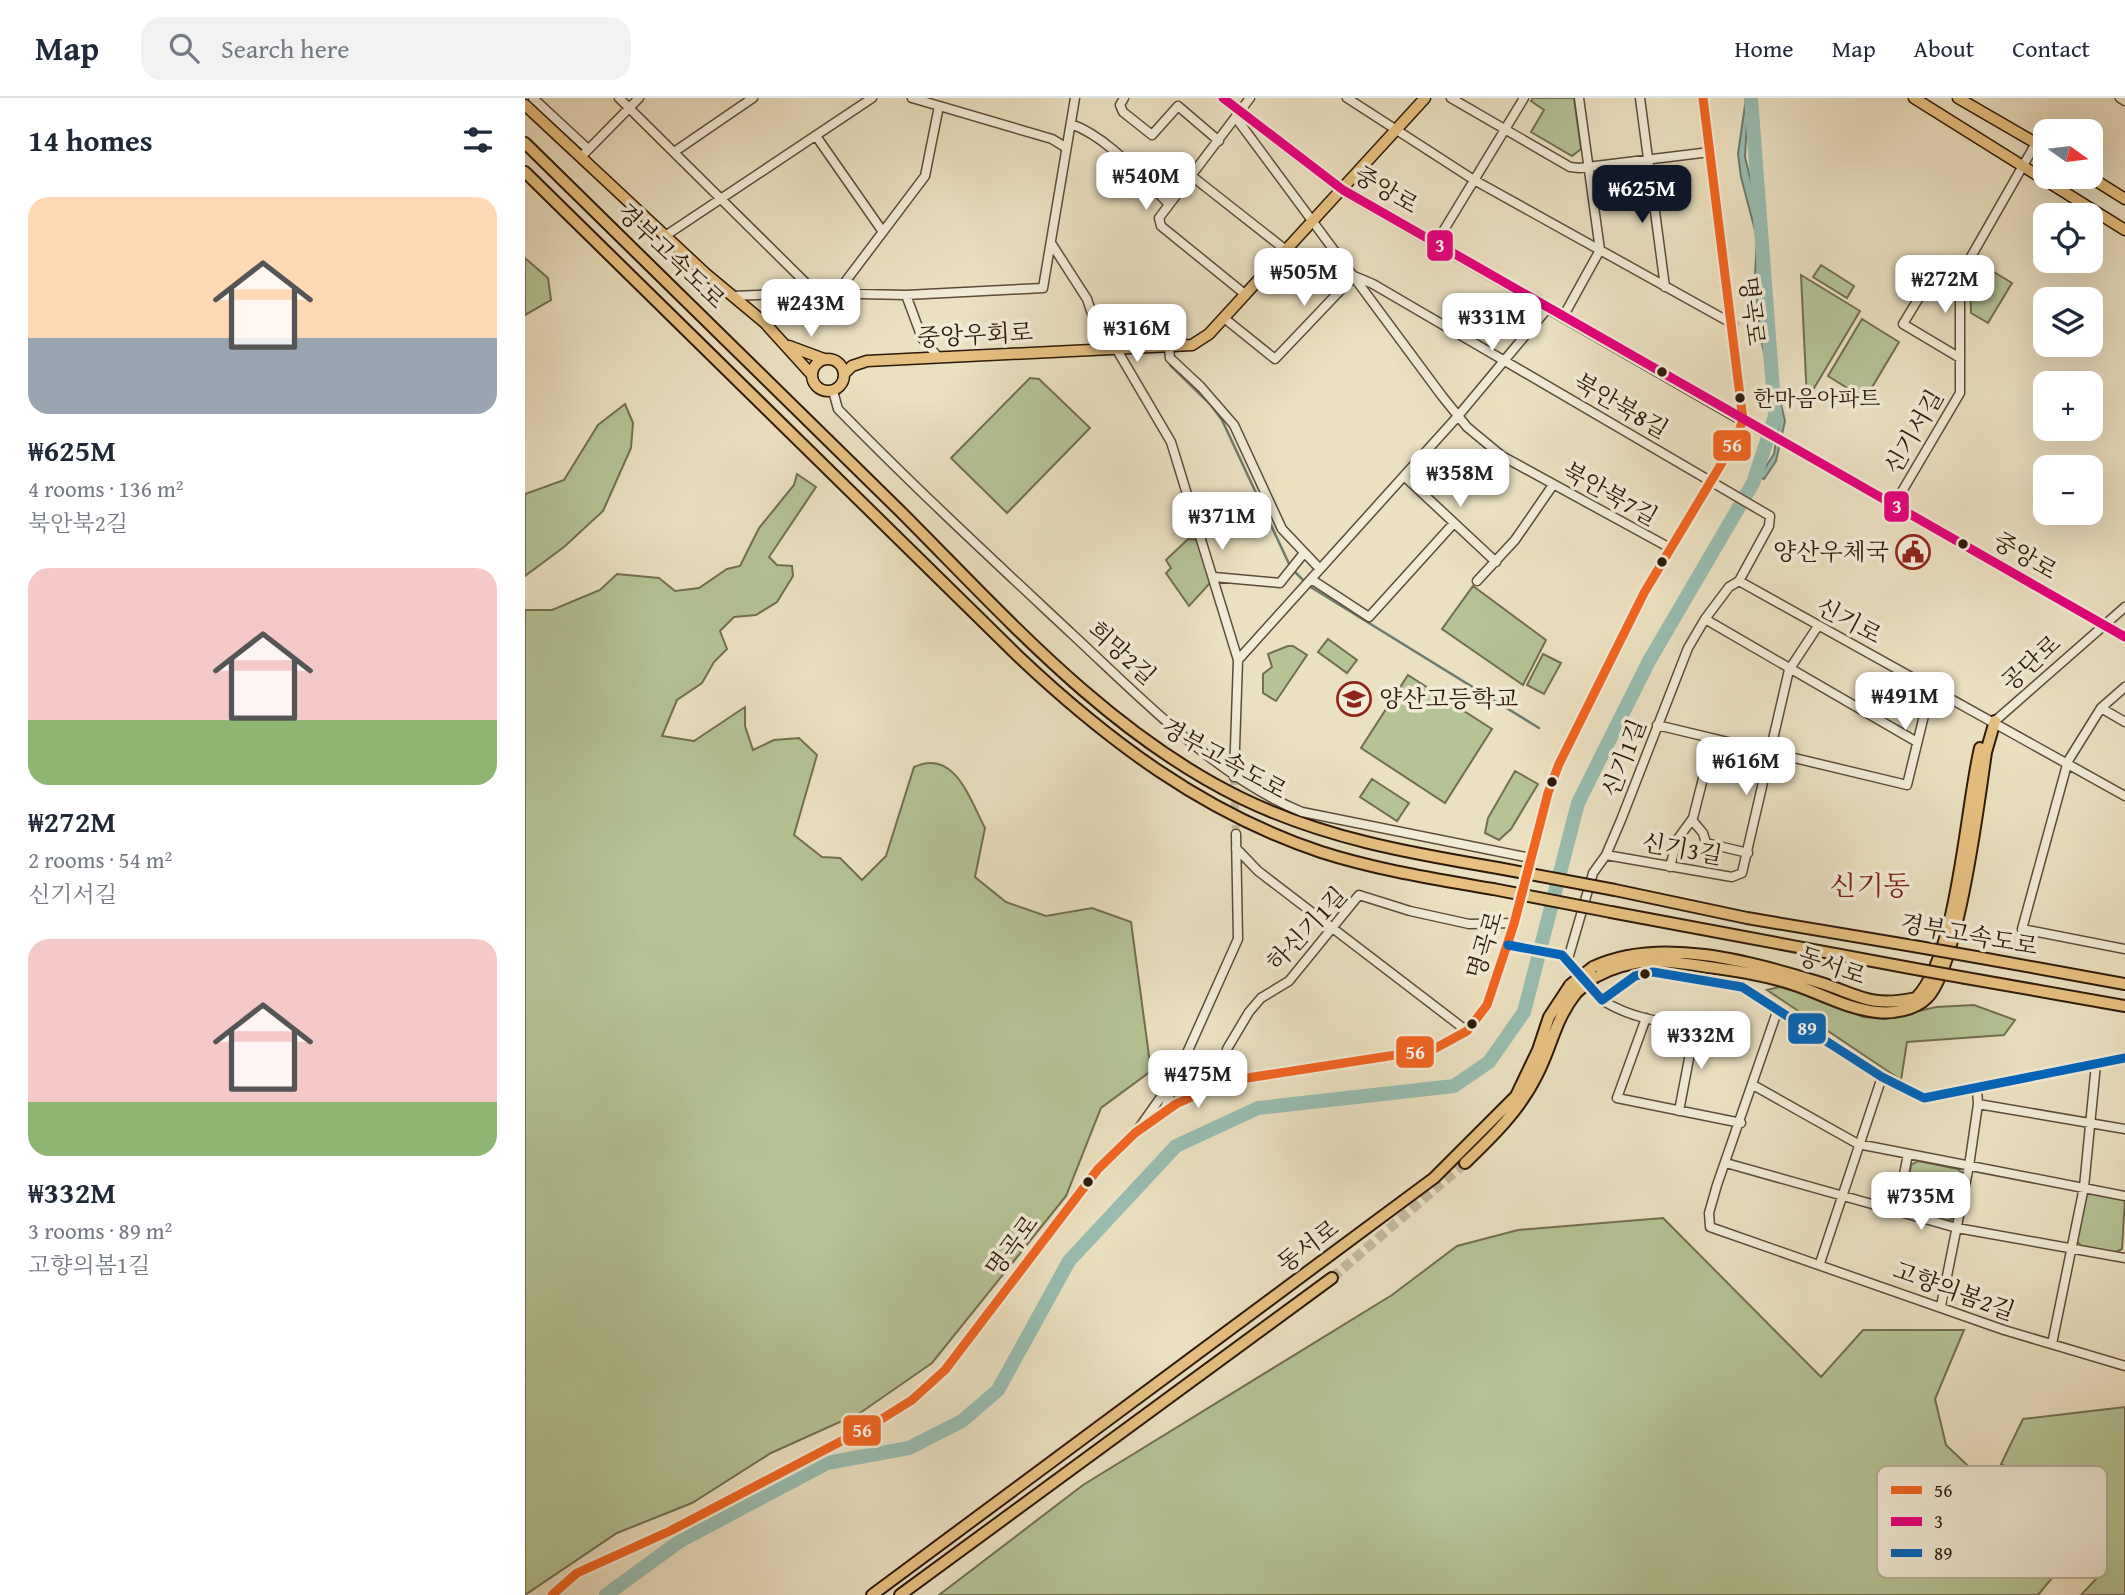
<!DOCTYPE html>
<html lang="en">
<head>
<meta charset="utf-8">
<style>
	:root { --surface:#fff; --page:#f2f2f3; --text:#1f2937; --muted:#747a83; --line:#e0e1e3; --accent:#111827 }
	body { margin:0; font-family:"Gentium Book Plus","Noto Serif KR",serif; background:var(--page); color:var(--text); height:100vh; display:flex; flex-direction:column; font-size:26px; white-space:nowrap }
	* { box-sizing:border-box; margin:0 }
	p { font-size:23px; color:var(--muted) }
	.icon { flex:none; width:38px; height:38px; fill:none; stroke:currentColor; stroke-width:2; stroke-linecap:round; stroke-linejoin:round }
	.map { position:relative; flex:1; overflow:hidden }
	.sheet { display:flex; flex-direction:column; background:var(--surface); width:525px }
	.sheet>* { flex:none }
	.needle { width:46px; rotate:104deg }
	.buttons { position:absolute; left:1508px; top:21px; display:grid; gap:14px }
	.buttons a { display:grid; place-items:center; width:70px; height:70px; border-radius:14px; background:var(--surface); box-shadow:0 7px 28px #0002; font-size:35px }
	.price { position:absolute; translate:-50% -60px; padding:0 16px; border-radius:14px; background:#fff; color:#222; font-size:23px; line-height:46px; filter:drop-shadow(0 2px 4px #0008) }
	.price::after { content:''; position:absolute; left:50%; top:42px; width:21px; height:16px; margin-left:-10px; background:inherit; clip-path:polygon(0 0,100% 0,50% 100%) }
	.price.current { background:var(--accent); color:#fff }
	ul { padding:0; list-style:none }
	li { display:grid; align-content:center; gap:14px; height:371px; padding:0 28px }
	li span { display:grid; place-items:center; height:217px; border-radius:21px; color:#555 }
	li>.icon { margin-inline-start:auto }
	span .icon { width:126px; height:126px; fill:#fffc; stroke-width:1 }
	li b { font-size:30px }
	h2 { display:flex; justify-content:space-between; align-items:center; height:84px; padding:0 28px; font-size:30px }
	header { display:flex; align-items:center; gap:42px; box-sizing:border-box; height:98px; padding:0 35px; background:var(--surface); border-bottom:2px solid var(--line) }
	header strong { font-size:33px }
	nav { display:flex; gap:38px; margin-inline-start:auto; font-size:24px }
	.search { width:490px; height:63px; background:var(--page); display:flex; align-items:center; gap:18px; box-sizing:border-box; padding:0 24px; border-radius:21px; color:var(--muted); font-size:26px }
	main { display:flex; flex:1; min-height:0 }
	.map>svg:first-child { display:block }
</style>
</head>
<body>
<header>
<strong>Map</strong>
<div class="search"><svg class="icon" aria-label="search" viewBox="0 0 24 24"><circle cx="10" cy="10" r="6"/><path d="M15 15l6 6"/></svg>Search here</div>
<nav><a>Home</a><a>Map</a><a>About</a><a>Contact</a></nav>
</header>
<main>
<section class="sheet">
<h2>14 homes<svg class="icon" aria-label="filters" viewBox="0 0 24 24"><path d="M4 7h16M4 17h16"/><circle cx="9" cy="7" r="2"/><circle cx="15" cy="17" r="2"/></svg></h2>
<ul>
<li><span style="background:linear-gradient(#ffd9b3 65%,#9aa5b1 0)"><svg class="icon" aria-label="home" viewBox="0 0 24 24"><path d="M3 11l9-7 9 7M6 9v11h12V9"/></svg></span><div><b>₩625M</b><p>4 rooms · 136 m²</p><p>북안북2길</p></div></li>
<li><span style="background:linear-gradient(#f6c9c9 70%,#8fb573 0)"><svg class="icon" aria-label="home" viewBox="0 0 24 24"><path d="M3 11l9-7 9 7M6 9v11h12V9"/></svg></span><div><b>₩272M</b><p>2 rooms · 54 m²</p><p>신기서길</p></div></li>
<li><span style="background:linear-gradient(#f6c9c9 75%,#8fb573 0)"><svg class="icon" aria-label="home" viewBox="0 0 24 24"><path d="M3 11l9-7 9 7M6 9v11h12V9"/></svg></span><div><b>₩332M</b><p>3 rooms · 89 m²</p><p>고향의봄1길</p></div></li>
</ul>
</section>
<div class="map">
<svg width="1600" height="1497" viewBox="0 0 1600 1497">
	<rect width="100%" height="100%" fill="#ebe0c0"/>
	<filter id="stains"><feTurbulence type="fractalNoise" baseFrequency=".00286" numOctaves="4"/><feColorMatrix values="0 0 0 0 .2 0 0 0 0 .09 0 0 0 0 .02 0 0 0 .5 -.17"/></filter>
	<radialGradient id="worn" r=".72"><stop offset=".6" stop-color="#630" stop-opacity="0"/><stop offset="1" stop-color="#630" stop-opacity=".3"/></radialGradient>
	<path fill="#b5c395" stroke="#726e50" stroke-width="2" d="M1008,0H1049L1056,51L1047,58L1006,34L1019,12L1006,3Z
		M0,160L23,180L26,202L0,217Z
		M1454,165L1487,185L1463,225L1446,215L1445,181Z
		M1296,167L1329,188L1322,200L1288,179Z
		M1276,177L1335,213L1282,302Z
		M1337,221L1374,244L1340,301L1303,278Z
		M505,280L514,281L565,330L482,415L426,360Z
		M100,306L108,325L106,350L78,413L39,449L0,478V396L39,382L73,327Z
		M272,376L291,389L244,459L252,467L267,468L268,478L252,504L231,517L209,519L195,533L202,551L189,564L177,585L152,602L137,638L169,643L220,609V628L228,652L249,642L274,640L292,657L269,737L297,759L315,760L337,782L361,758L389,669C430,650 445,702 460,730L450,779L481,804L521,818L567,810L606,824L626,973L576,1010L541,1098L407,1265L335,1315L246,1355L167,1405L92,1435L0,1497V512H27L75,492L92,476L134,480L150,493L174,490L202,471L215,468L234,430L269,387Z
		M663,441L675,442L686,484L664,508L641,475L646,470L641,462Z
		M948,488L1021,542L998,587L917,531Z
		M803,541L832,562L822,575L793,554Z
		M763,548H768L782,557L751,603L738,595V576L747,569L743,556Z
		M1018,556L1036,565L1019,596L1002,587Z
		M883,577L967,631L920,705L836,650Z
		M990,673L1013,686L986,731L974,742L960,735L963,720Z
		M847,681L884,705L872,723L835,699Z
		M1254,889L1296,900L1338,919L1360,921L1411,909L1449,907L1490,922L1479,937L1382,944L1376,982L1242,892Z
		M1393,1063L1433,1071L1438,1076L1430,1119L1421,1124L1384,1114L1379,1108L1386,1067Z
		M1564,1095L1600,1101L1597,1151L1589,1155L1558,1149L1552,1144L1559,1099Z
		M1138,1120L1296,1279L1338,1232H1439L1410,1301L1421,1347L1542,1462L1513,1497H414L558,1387L867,1197L932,1148L993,1132Z
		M1600,1309V1497H1556L1573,1479L1567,1440L1519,1389L1476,1366L1498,1321Z"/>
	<path fill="#98bdaf" stroke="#6e7b6d" stroke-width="2" d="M1221,0H1229L1222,23L1220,59L1235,121L1242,246L1260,323L1251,363L1239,381L1234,379L1249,356L1255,317L1254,302L1245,283L1235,236L1230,177L1232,140L1216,79L1213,56Z"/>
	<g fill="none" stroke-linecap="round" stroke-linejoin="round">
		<path stroke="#6e7b6d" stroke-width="2.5" d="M645,267L685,306L697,322L765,468
			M769,473L779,483
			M784,488L1014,630"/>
		<path stroke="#98bdaf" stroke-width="14" d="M81,1497L155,1443L302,1365L384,1350L437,1323L473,1292L544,1163L651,1048L733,1010L929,988L964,964L999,914L1053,705L1124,563L1228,385L1250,318L1226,0"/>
		<path stroke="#c5b89c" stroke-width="8" stroke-dasharray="8 4" stroke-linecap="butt" d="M709,679L711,736"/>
		<path stroke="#c5b89c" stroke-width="10" stroke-dasharray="10 5" stroke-linecap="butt" d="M807,1180L940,1065"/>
		<g stroke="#5d4b38" stroke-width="11">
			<path id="minor" d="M8,0L63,51
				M94,0L291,195
				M387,0L527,41L540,49
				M599,0L595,7L598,14L627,37L653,8L694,43
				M822,0L949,82L1208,226
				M926,0L1045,69L1054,70L1185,54
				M1115,0L1140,189
				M1595,0L1600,3
				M711,20L917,298L942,329L977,358L1145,450
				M546,26C583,39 616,79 644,106
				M291,38L358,134
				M149,54L228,0
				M56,59L114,0
				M668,79L762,153
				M140,138L347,0
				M526,145L562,201L579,252
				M911,145L999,0
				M1406,180L1378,226L1435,260
				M311,196L400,78L414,8
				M381,197L397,240L414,260
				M721,197L636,128L634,120L725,0
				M207,198L291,195L381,197L518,190L550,0
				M1038,219L1075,152L1054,0
				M699,220L750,261L829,178L848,186L1245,418L1244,428L1214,483
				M644,250L645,260L676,289L709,327L757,431L795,471
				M592,252L646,344L713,562L709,679
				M308,293L313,311C388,388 468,462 547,536C615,599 692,680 777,714L1005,760
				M1218,322L1600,539
				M879,378L971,464
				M1369,407L1435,295V178L1511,45
				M689,479L755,485L779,455
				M786,481L844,519L929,425
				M952,483L990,442L1028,387
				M1214,483L1600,698
				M1180,521L1392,644
				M713,562L933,318L1023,210
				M1600,589L1576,610L1543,663L1497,831L1600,851
				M1576,610L1600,624
				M1470,623L1600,509
				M1132,627L1382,687L1406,589
				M1167,722L1178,735L1181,745L1223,755
				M711,750L733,773L942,933
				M1081,757L1207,779L1217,775L1264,572L1293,528
				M1145,769L1152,742L1168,720L1188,641
				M983,847L1037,857L1077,902L1110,878L1128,874L1217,889L1357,979L1399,1000L1600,960
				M1043,861L1068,775L1081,757L1096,722L1163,550L1180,521L1204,489L1214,483
				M1077,902C1112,925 1157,926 1197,933
				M1253,911L1192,1087L1184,1115L1185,1129L1479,1232L1600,1268
				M1121,920L1092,1000L1216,1025
				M703,983L702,951L724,914L736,900L764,883L834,797L885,813L944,826L990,825
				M1228,987L1333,1046L1600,1098
				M1453,1006L1600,1031
				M1154,1013L1170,929
				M638,1015L653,975L670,987L683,990
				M614,1030L653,975L713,841L711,736
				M1201,1065L1432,1130L1600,1160
				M1372,1112L1383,1056
				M1295,1165L1357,979
				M1416,1208L1444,1068L1453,1006L1452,991
				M1527,1246L1559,1089L1571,966"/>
		</g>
		<g stroke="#2e190a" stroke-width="13">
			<path id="major" d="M698,0L818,92L1218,322
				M1389,0L1600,132
				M1433,0L1521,51
				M0,7L180,175L240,225L286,276
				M1565,79L1600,101
				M264,248L299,261
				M287 277a16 16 0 1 1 32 0a16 16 0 1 1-32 0Z
				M319,276L327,268L342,263L667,247L684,236L900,0
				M27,1497L52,1475L145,1433L347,1327L387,1302L420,1272L573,1071L610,1035L651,1006L703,983L909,951L942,933L962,907L989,826L1023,695L1034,666L1119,495L1210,343L1218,322L1178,0"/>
		</g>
		<g stroke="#2e190a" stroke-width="14">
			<path id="highway" d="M0,45C125,167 250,289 374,412C478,516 581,634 716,700C798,740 884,755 973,770
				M0,74L494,559C583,643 679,715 796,754C852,772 911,781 968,791
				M1090,792L1222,820L1394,849
				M1086,814L1385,870
				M1451,859L1600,886
				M1068,869C1134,838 1225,863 1293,884C1335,897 1344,910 1391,900C1433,857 1440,713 1455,650
				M1070,879C1109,858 1142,862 1183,869C1211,873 1240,877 1267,886C1295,895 1322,911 1352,914C1368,916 1390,912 1402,900C1433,870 1454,703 1461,654L1470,623
				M1441,880L1600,908
				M940,1065C968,1038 995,1012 1012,977C1028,946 1029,923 1052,894
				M347,1497L909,1080L991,998L1013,952L1024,919L1045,887
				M375,1497L807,1180"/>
		</g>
		<use href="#minor" stroke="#f2ebd6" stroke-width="8"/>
		<use href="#major" stroke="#e6c080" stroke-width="10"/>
		<use href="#highway" stroke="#e6c080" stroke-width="10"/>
		<g stroke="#2e190a" stroke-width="14" stroke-linecap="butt">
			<path id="highway-bridge" d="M973,770L1090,792
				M968,791L1086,814
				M1394,849L1451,859
				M1385,870L1441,880
				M1045,887L1068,869
				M1052,894L1070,879"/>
		</g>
		<use href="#highway-bridge" stroke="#e6c080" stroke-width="10"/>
		<g stroke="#f2ebd6" stroke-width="14">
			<path id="bus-1" d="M27,1497L52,1475L145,1433L347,1327L387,1302L420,1272L573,1071L610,1035L651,1006L703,983L909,951L942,933L962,907L989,826L1023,695L1034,666L1119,495L1210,343L1218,322L1178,0"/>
		</g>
		<g stroke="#f2ebd6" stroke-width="14">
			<path id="bus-2" d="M698,0L818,92L1600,539"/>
		</g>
		<g stroke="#f2ebd6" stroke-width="14">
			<path id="bus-3" d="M983,847L1037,857L1077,902L1110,878L1128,874L1217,889L1357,979L1399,1000L1600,960"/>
		</g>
		<use href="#bus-1" stroke="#f26522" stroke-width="9"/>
		<use href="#bus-2" stroke="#e5007d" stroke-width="9"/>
		<use href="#bus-3" stroke="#0065bd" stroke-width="9"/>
	</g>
	<defs>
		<g id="civic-ring" transform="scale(1.75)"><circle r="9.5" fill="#f2ebd6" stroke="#8f2418" stroke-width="1.5"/><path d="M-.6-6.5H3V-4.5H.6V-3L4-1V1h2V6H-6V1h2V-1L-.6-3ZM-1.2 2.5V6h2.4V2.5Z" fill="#8f2418"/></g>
		<g id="school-ring" transform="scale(1.75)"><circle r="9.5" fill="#f2ebd6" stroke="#8f2418" stroke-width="1.5"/><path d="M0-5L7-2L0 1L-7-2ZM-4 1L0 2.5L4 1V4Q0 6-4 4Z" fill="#8f2418"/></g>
	</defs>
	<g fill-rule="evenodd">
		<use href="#civic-ring" x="1388" y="454"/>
		<use href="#school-ring" x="829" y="601"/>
	</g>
	<g fill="#2e190a" stroke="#f2ebd6" stroke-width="2.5">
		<circle cx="1137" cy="274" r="6"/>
		<circle cx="1215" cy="300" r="6"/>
		<circle cx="1438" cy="446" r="6"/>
		<circle cx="1137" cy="464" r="6"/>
		<circle cx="1027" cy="684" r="6"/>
		<circle cx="1120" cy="876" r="6"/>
		<circle cx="947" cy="926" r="6"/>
		<circle cx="563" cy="1084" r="6"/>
	</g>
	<g text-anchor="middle" stroke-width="7" stroke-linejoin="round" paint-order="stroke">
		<g font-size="22" fill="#2e190a" stroke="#f2ebd6" text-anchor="start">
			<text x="1228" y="308">한마음아파트</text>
		</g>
		<g font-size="24" fill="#2e190a" stroke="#f2ebd6">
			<text transform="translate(861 92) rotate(30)" y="8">중앙로</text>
			<text transform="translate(146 158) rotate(44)" y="8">경부고속도로</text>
			<text transform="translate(1227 213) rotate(83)" y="8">명곡로</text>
			<text transform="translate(450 237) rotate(-3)" y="8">중앙우회로</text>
			<text transform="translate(1096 308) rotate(30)" y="8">북안북8길</text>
			<text transform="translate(1389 334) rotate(-60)" y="8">신기서길</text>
			<text transform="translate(1085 396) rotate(29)" y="8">북안북7길</text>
			<text transform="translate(1500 458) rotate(30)" y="8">중앙로</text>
			<text transform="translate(1324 523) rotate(28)" y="8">신기로</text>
			<text transform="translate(597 555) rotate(42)" y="8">희망2길</text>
			<text transform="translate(1506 565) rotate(-42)" y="8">공단로</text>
			<text transform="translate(1099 660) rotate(-69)" y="8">신기1길</text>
			<text transform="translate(699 661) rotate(29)" y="8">경부고속도로</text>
			<text transform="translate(1157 751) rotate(10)" y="8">신기3길</text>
			<text transform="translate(782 831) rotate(-47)" y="8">하신기1길</text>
			<text transform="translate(1444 837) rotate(10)" y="8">경부고속도로</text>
			<text transform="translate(960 847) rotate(-73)" y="8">명곡로</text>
			<text transform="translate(1307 868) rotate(19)" y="8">동서로</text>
			<text transform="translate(487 1148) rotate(-53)" y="8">명곡로</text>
			<text transform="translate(783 1148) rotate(-37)" y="8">동서로</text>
			<text transform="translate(1429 1193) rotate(20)" y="8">고향의봄2길</text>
		</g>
		<g font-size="24" fill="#2e190a" stroke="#f2ebd6" text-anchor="end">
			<text x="1364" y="462">양산우체국</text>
			<text x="854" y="609" text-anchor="start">양산고등학교</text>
		</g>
		<g font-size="28" fill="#7a1f14" stroke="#f2ebd6">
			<text x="1345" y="797">신기동</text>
		</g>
	</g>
	<rect x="1352" y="1368" width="230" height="112" rx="10" fill="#f2ebd6" stroke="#b7ac99" stroke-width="2"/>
	<rect x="1366" y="1388" width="31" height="8" fill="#f26522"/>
	<rect x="1366" y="1419" width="31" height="9" fill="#e5007d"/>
	<rect x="1366" y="1451" width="31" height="8" fill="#0065bd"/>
	<g font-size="19" fill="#2e190a">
		<text x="1409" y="1399">56</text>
		<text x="1409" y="1430">3</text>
		<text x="1409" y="1462">89</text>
	</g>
	<g stroke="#f2ebd6" stroke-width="2.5">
		<rect x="901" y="131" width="28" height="33" rx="7" fill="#e5007d"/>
		<rect x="1187" y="331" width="40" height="33" rx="7" fill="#f26522"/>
		<rect x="1358" y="392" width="27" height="33" rx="7" fill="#e5007d"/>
		<rect x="1262" y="914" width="40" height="33" rx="7" fill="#0065bd"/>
		<rect x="870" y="937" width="40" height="34" rx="7" fill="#f26522"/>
		<rect x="317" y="1316" width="40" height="33" rx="7" fill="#f26522"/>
	</g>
	<g font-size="19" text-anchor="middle" font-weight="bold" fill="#fff">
		<text x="915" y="154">3</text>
		<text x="1207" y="354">56</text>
		<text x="1372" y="415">3</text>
		<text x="1282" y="937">89</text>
		<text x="890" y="961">56</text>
		<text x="337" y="1339">56</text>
	</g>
	<rect width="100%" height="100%" filter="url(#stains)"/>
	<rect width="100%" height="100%" fill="url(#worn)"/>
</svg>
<div class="buttons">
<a><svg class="needle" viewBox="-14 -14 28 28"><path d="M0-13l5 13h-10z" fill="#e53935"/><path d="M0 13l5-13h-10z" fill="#747a83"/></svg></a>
<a><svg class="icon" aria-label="locate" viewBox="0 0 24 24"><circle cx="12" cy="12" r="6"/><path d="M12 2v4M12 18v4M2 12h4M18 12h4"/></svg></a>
<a><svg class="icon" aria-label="layers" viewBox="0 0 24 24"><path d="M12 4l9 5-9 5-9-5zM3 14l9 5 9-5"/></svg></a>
<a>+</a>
<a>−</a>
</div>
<b class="price" style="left:621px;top:114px">₩540M</b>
<b class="price current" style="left:1117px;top:127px">₩625M</b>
<b class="price" style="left:779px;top:210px">₩505M</b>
<b class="price" style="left:1420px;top:217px">₩272M</b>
<b class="price" style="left:286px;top:241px">₩243M</b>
<b class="price" style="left:967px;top:255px">₩331M</b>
<b class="price" style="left:612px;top:266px">₩316M</b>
<b class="price" style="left:935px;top:411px">₩358M</b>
<b class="price" style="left:697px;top:454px">₩371M</b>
<b class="price" style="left:1380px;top:634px">₩491M</b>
<b class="price" style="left:1221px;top:699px">₩616M</b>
<b class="price" style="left:1176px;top:973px">₩332M</b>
<b class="price" style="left:673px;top:1012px">₩475M</b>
<b class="price" style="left:1396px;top:1134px">₩735M</b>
</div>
</main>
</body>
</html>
